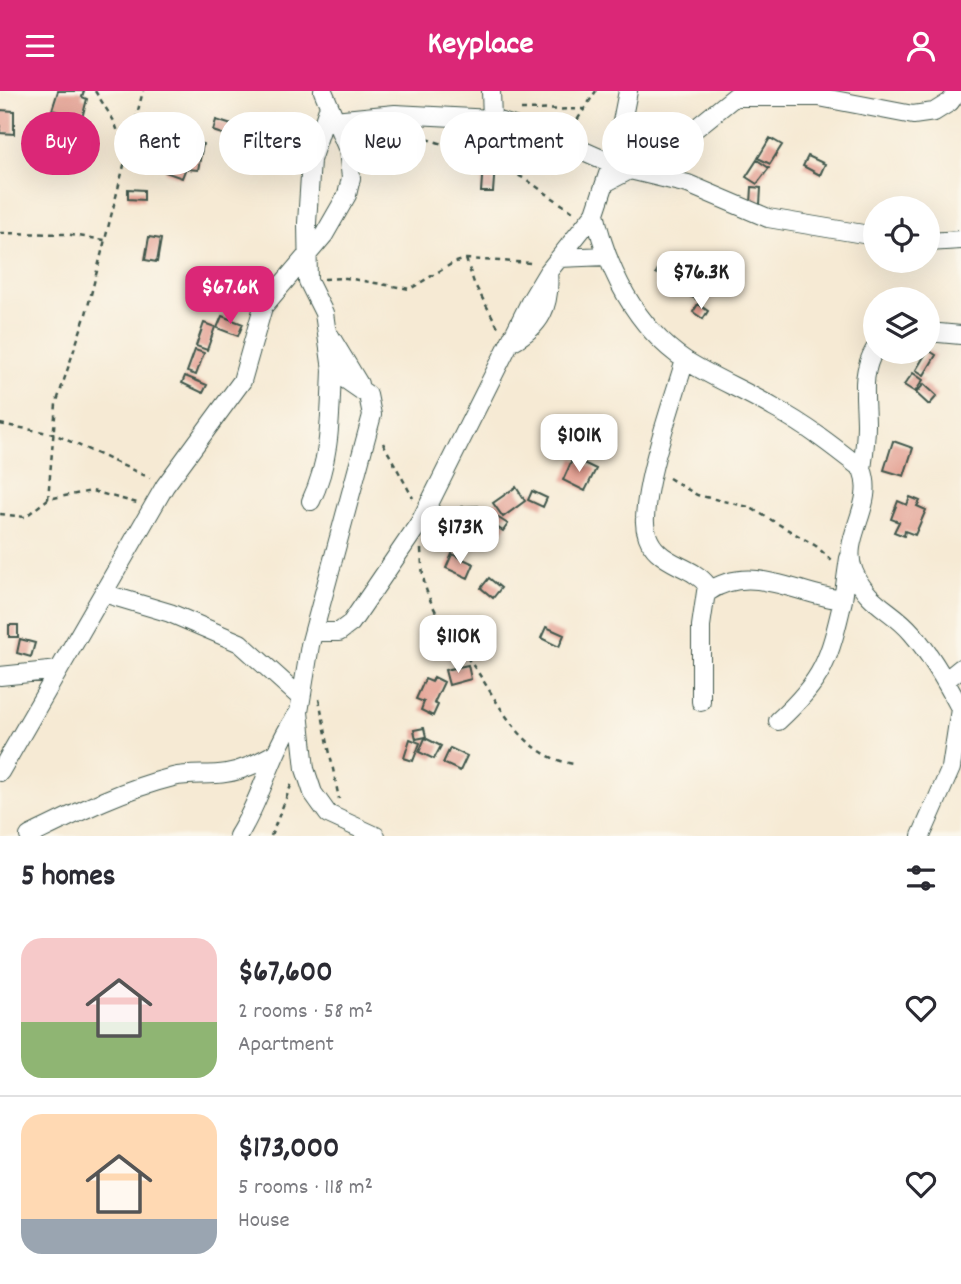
<!DOCTYPE html>
<html lang="en">
<head>
<meta charset="utf-8">
<style>
	:root { --surface:#fff; --page:#f7f7f7; --text:#2b2b33; --muted:#7c7c81; --line:#e1e1e2; --accent:#db2777 }
	body { margin:0; font-family:Dekko,sans-serif; background:var(--page); color:var(--text); height:100vh; display:flex; flex-direction:column; font-size:26px; white-space:nowrap }
	* { box-sizing:border-box; margin:0 }
	p { font-size:23px; color:var(--muted) }
	.icon { flex:none; width:38px; height:38px; fill:none; stroke:currentColor; stroke-width:2; stroke-linecap:round; stroke-linejoin:round }
	.map { position:relative; height:745px; overflow:hidden }
	.panel { display:flex; flex-direction:column; background:var(--surface); flex:1 }
	.panel>* { flex:none }
	.banner { position:absolute; left:21px; top:21px; width:920px; height:63px; display:flex; gap:14px }
	.buttons { position:absolute; left:863px; top:105px; display:grid; gap:14px }
	.buttons a { display:grid; place-items:center; width:77px; height:77px; border-radius:50%; background:var(--surface); box-shadow:0 7px 28px #0002; font-size:35px }
	.price { position:absolute; translate:-50% -60px; padding:0 16px; border-radius:14px; background:#fff; color:#222; font-size:23px; line-height:46px; filter:drop-shadow(0 2px 4px #0008) }
	.price::after { content:''; position:absolute; left:50%; top:42px; width:21px; height:16px; margin-left:-10px; background:inherit; clip-path:polygon(0 0,100% 0,50% 100%) }
	.price.current { background:var(--accent); color:#fff }
	ul { padding:0; list-style:none }
	li { display:flex; align-items:center; gap:21px; height:175px; padding:0 21px }
	li+li { border-top:2px solid var(--line) }
	li span { display:grid; place-items:center; flex:none; width:196px; height:140px; border-radius:21px; color:#555 }
	li>.icon { margin-inline-start:auto }
	span .icon { width:84px; height:84px; fill:#fffc; stroke-width:1 }
	li b { font-size:30px }
	h2 { display:flex; justify-content:space-between; align-items:center; height:84px; padding:0 21px; font-size:30px }
	.chip { padding:0 24px; border-radius:32px; background:var(--surface); box-shadow:0 7px 28px #0002; font-size:24px; line-height:63px }
	.chip.current { background:var(--accent); color:#fff }
	header { display:flex; justify-content:space-between; align-items:center; height:91px; padding:0 21px; background:var(--accent); color:#fff; font-size:32px; font-weight:700 }
	.map>svg:first-child { display:block }
</style>
</head>
<body>
<header><svg class="icon" aria-label="menu" viewBox="0 0 24 24"><path d="M4 6h16M4 12h16M4 18h16"/></svg>Keyplace<svg class="icon" aria-label="person" viewBox="0 0 24 24"><circle cx="12" cy="8" r="4"/><path d="M4 21q1-7 8-7t8 7"/></svg></header>
<div class="map">
<svg width="961" height="745" viewBox="0 0 961 745">
	<rect width="100%" height="100%" fill="#fbf7ec"/>
	<filter id="ink" filterUnits="userSpaceOnUse"><feTurbulence type="fractalNoise" baseFrequency=".0143" numOctaves="2"/><feDisplacementMap in="SourceGraphic" scale="14" xChannelSelector="R" yChannelSelector="G"/><feConvolveMatrix kernelMatrix="1 2 1 2 8 2 1 2 1" color-interpolation-filters="sRGB"/></filter>
	<filter id="wash" filterUnits="userSpaceOnUse"><feTurbulence type="fractalNoise" baseFrequency=".00686" numOctaves="4" result="noise"/><feDisplacementMap in="SourceGraphic" scale="28" xChannelSelector="R" yChannelSelector="G"/><feGaussianBlur stdDeviation="1.57" result="paint"/><feColorMatrix in="noise" values="0 0 0 0 0 0 0 0 0 0 0 0 0 0 0 0 0 1.4 0 .05"/><feComposite in="paint" operator="in"/></filter>
	<g filter="url(#wash)">
		<rect width="100%" height="100%" fill="#f6ead4"/>
		<g id="blocks">
			<path fill="#e39e90" d="M58,0H84L82,6L87,8L82,27L52,19Z
				M0,19L14,20V43L0,42Z
				M216,29L238,36L234,47L213,40Z
				M770,47L782,54L770,73L758,67Z
				M193,51L203,53L198,79L188,78Z
				M808,65L825,73L820,84L803,75Z
				M169,68L187,74L182,87L165,81Z
				M757,69L769,77L757,93L746,86Z
				M483,73L495,74L493,101H481Z
				M752,96L761,97L760,114L751,113Z
				M128,98L144,99V109L128,108Z
				M149,146L161,148L157,171L145,169Z
				M661,172L684,184L679,193L656,182Z
				M692,183L707,190L698,209L683,202Z
				M698,213L708,220L703,228L693,221Z
				M222,225L243,233L238,245L217,237Z
				M204,232L215,236L207,259L196,255Z
				M195,259L204,262L196,284L187,281Z
				M928,259L936,264L924,284L916,279Z
				M913,282L923,289L915,301L904,294Z
				M185,285L207,294L203,302L182,292Z
				M924,293L937,305L929,314L916,302Z
				M893,350L913,357L904,385L884,379Z
				M573,367L596,378L585,400L563,389Z
				M516,396L525,410L503,426L493,412Z
				M532,400L547,407L543,416L528,409Z
				M910,406L920,410L917,415L926,419L915,444L905,440L904,445L894,441L899,431L891,428L898,410L907,414Z
				M478,415V428H461V416Z
				M484,418L508,433L503,440L479,425Z
				M450,429L461,430L459,457L447,456Z
				M452,463L474,473L468,487L446,477Z
				M489,487L501,497L493,507L481,497Z
				M9,534H18V546H9Z
				M546,536L564,544L559,556L541,547Z
				M20,548L35,552L31,566L17,562Z
				M468,574L471,588L449,594L445,579Z
				M434,586L444,591L434,612L438,614L433,625L421,619L424,611L416,608L425,588L432,591Z
				M424,637L426,646L416,648L414,639Z
				M425,647L441,655L434,668L419,661Z
				M410,648L420,652L413,670L404,667Z
				M450,657L467,665L460,680L443,672Z"/>
		</g>
	</g>
	<g filter="url(#ink)">
		<use href="#blocks" fill-opacity="0" stroke="#3f574c" stroke-width="2"/>
		<g fill="none" stroke-linecap="round" stroke-linejoin="round">
			<g stroke="#3f574c" stroke-width="20">
				<path id="minor" d="M491,0L492,28
					M736,6H819L913,24L934,21L950,11L958,0
					M329,15L311,69L307,132L308,190L324,222L332,279L368,304L372,324L310,554L299,621L305,678L313,702L328,723L376,745
					M334,29L395,23L492,28L561,50L613,73
					M634,80L688,93L768,127L875,145
					M607,91L670,58L742,0
					M595,122C607,179 636,236 685,269C713,287 746,300 774,317C806,334 834,356 862,378C877,415 839,447 854,481C868,514 892,518 912,542C932,565 947,592 961,619
					M928,151L961,149
					M559,167L607,165
					M928,241L961,244
					M330,245L359,293
					M511,251C541,235 551,215 548,181
					M685,269C672,313 647,382 645,427C644,439 649,453 658,461C672,475 695,478 707,494L701,535V611
					M862,378C864,363 866,349 866,334C866,306 860,283 875,258
					M311,410C331,368 330,325 332,279
					M708,501C751,471 797,504 843,509L849,467
					M103,502L170,522L240,552L300,606
					M315,541H339L351,532L420,431L530,211L548,181L595,122L617,56L628,0
					M0,585L59,579
					M945,590L961,577
					M778,630C824,588 829,569 843,509
					M0,681L165,395L242,290L263,216L324,144L347,104L351,87L348,59L323,0
					M29,745C76,722 121,699 173,686C190,682 209,685 226,682C245,679 259,671 276,662
					M238,745C263,706 271,659 299,621
					M921,745L951,677L960,618"/>
			</g>
			<path stroke="#3f574c" stroke-width="2.5" stroke-dasharray="5 5" stroke-linecap="butt" d="M95,0L114,30L127,65
				M521,19L587,18
				M572,37L596,0
				M407,42L479,64L527,89L573,121
				M0,142L65,143L105,149
				M466,168L474,192L498,236
				M324,188L346,187L410,198L453,172L466,168L532,172
				M0,333L54,343L150,387
				M383,352L413,407
				M669,387L697,404L749,416L816,455L832,470
				M48,408L56,313L86,223L143,0
				M0,423L25,426L48,408L92,400L137,412
				M421,458C422,473 422,487 427,501C438,532 461,557 479,583C503,620 525,666 574,673
				M319,608L339,708
				M271,745L292,692"/>
			<use href="#minor" stroke="#fff" stroke-width="18"/>
		</g>
	</g>
</svg>
<div class="buttons">
<a><svg class="icon" aria-label="locate" viewBox="0 0 24 24"><circle cx="12" cy="12" r="6"/><path d="M12 2v4M12 18v4M2 12h4M18 12h4"/></svg></a>
<a><svg class="icon" aria-label="layers" viewBox="0 0 24 24"><path d="M12 4l9 5-9 5-9-5zM3 14l9 5 9-5"/></svg></a>
</div>
<b class="price" style="left:701px;top:220px">$76.3K</b>
<b class="price current" style="left:230px;top:235px">$67.6K</b>
<b class="price" style="left:579px;top:383px">$101K</b>
<b class="price" style="left:460px;top:475px">$173K</b>
<b class="price" style="left:458px;top:584px">$110K</b>
<div class="banner">
<a class="chip current">Buy</a>
<a class="chip">Rent</a>
<a class="chip">Filters</a>
<a class="chip">New</a>
<a class="chip">Apartment</a>
<a class="chip">House</a>
</div>
</div>
<section class="panel">
<h2>5 homes<svg class="icon" aria-label="filters" viewBox="0 0 24 24"><path d="M4 7h16M4 17h16"/><circle cx="9" cy="7" r="2"/><circle cx="15" cy="17" r="2"/></svg></h2>
<ul>
<li><span style="background:linear-gradient(#f6c9c9 60%,#8fb573 0)"><svg class="icon" aria-label="home" viewBox="0 0 24 24"><path d="M3 11l9-7 9 7M6 9v11h12V9"/></svg></span><div><b>$67,600</b><p>2 rooms · 58 m²</p><p>Apartment</p></div><svg class="icon" aria-label="heart" viewBox="0 0 24 24"><path d="M12 20l-8-8c-3-5 5-10 8-4 3-6 11-1 8 4z"/></svg></li>
<li><span style="background:linear-gradient(#ffd9b3 75%,#9aa5b1 0)"><svg class="icon" aria-label="home" viewBox="0 0 24 24"><path d="M3 11l9-7 9 7M6 9v11h12V9"/></svg></span><div><b>$173,000</b><p>5 rooms · 118 m²</p><p>House</p></div><svg class="icon" aria-label="heart" viewBox="0 0 24 24"><path d="M12 20l-8-8c-3-5 5-10 8-4 3-6 11-1 8 4z"/></svg></li>
</ul>
</section>
</body>
</html>
